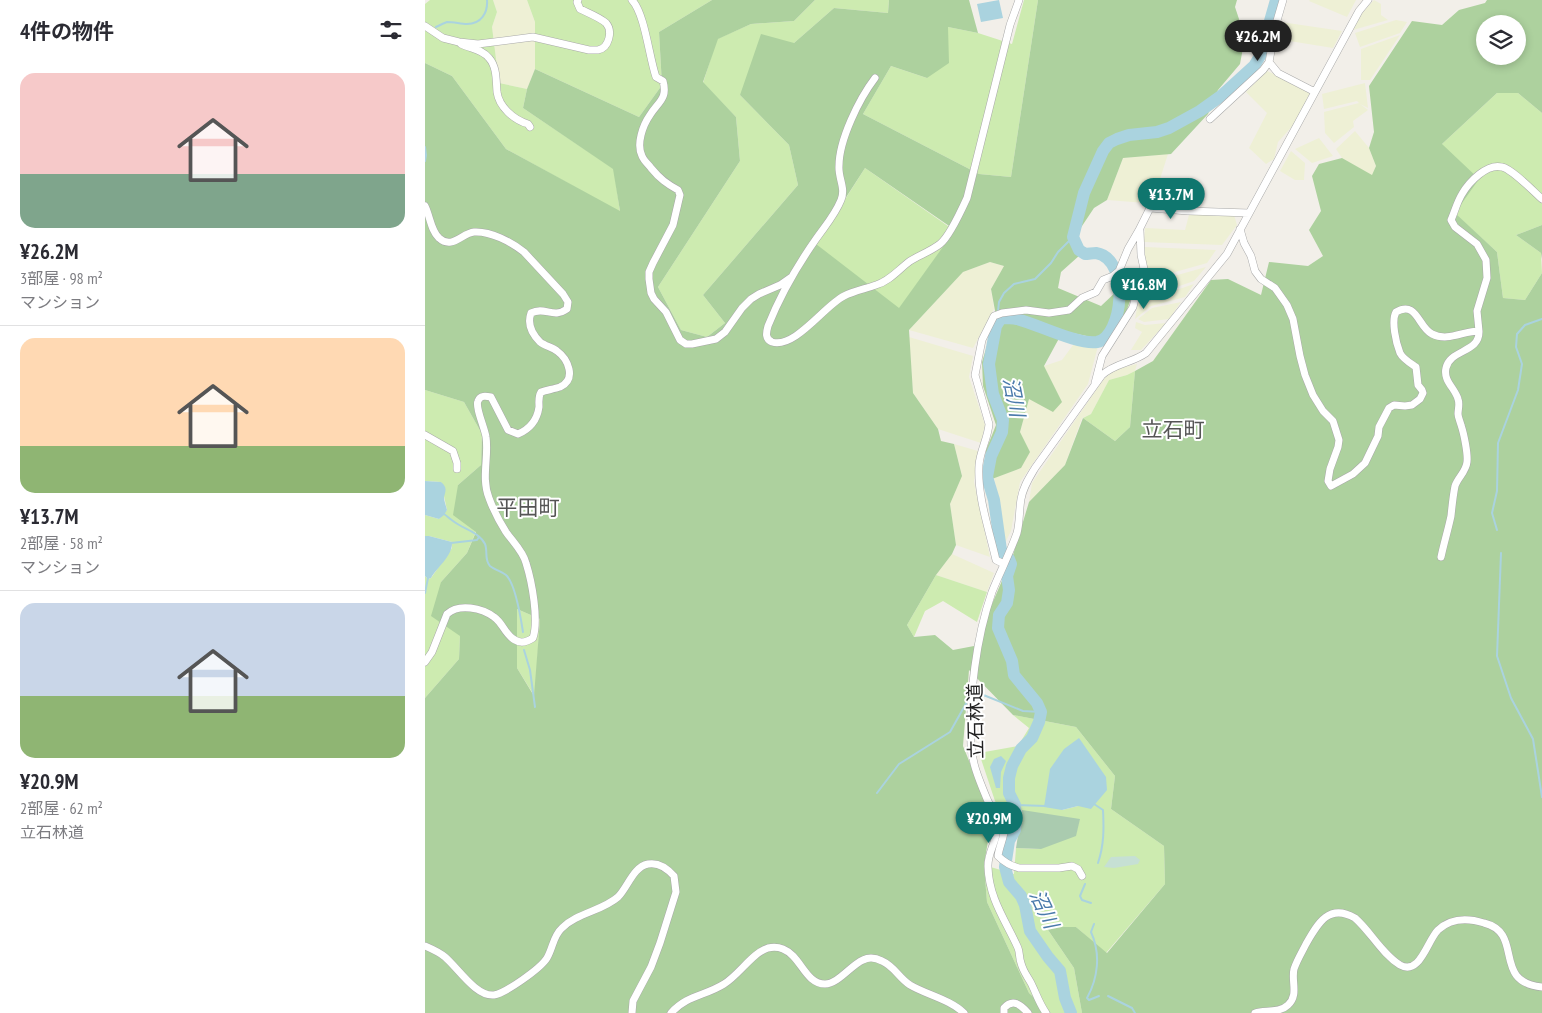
<!DOCTYPE html>
<html lang="ja">
<head>
<meta charset="utf-8">
<style>
	:root { --surface:#fff; --page:#f2f2f3; --text:#2b2b33; --muted:#7c7c81; --line:#e1e1e2; --accent:#0f766e }
	body { margin:0; font-family:"PT Sans Narrow","Noto Sans JP",sans-serif; background:var(--page); color:var(--text); height:100vh; display:flex; flex-direction:column; font-size:19px; white-space:nowrap }
	* { box-sizing:border-box; margin:0 }
	p { font-size:16px; color:var(--muted) }
	.icon { flex:none; width:28px; height:28px; fill:none; stroke:currentColor; stroke-width:2; stroke-linecap:round; stroke-linejoin:round }
	.map { position:relative; flex:1; overflow:hidden }
	.drawer { display:flex; flex-direction:column; background:var(--surface); width:425px }
	.drawer>* { flex:none }
	.tools { position:absolute; left:1051px; top:15px; display:grid; gap:10px }
	.tools a { display:grid; place-items:center; width:50px; height:50px; border-radius:50%; background:var(--surface); box-shadow:0 2px 8px #0003; font-size:25px }
	.price { position:absolute; translate:-50% -42px; padding:0 11px; border-radius:18px; background:var(--accent); color:#fff; font-size:16px; line-height:32px; filter:drop-shadow(0 1px 2px #0008) }
	.price::after { content:''; position:absolute; left:50%; top:30px; width:15px; height:11px; margin-left:-8px; background:inherit; clip-path:polygon(0 0,100% 0,50% 100%) }
	.price.selected { background:#222; color:#fff }
	ul { padding:0; list-style:none }
	li { display:grid; align-content:center; gap:10px; height:265px; padding:0 20px }
	li+li { border-top:1px solid var(--line) }
	li span { display:grid; place-items:center; height:155px; border-radius:15px; color:#555 }
	li>.icon { margin-inline-start:auto }
	span .icon { width:90px; height:90px; fill:#fffc; stroke-width:1 }
	li b { font-size:21px }
	h2 { display:flex; justify-content:space-between; align-items:center; height:60px; padding:0 20px; font-size:21px }
	main { display:flex; flex:1; min-height:0 }
	.map>svg:first-child { display:block }
</style>
</head>
<body>
<main>
<section class="drawer">
<h2>4件の物件<svg class="icon" aria-label="filters" viewBox="0 0 24 24"><path d="M4 7h16M4 17h16"/><circle cx="9" cy="7" r="2"/><circle cx="15" cy="17" r="2"/></svg></h2>
<ul>
<li><span style="background:linear-gradient(#f6c9c9 65%,#7fa58c 0)"><svg class="icon" aria-label="home" viewBox="0 0 24 24"><path d="M3 11l9-7 9 7M6 9v11h12V9"/></svg></span><div><b>¥26.2M</b><p>3部屋 · 98 m²</p><p>マンション</p></div></li>
<li><span style="background:linear-gradient(#ffd9b3 70%,#8fb573 0)"><svg class="icon" aria-label="home" viewBox="0 0 24 24"><path d="M3 11l9-7 9 7M6 9v11h12V9"/></svg></span><div><b>¥13.7M</b><p>2部屋 · 58 m²</p><p>マンション</p></div></li>
<li><span style="background:linear-gradient(#c9d6e8 60%,#8fb573 0)"><svg class="icon" aria-label="home" viewBox="0 0 24 24"><path d="M3 11l9-7 9 7M6 9v11h12V9"/></svg></span><div><b>¥20.9M</b><p>2部屋 · 62 m²</p><p>立石林道</p></div></li>
</ul>
</section>
<div class="map">
<svg width="1117" height="1013" viewBox="0 0 1117 1013">
	<rect width="100%" height="100%" fill="#f2efe9"/>
	<path fill="#eef0d5" d="M68,0H102L110,22V69L102,89L74,83L67,27L72,12Z
		M885,0H931L922,17L884,1Z
		M949,0L956,4V15L963,20L928,30L937,13Z
		M971,20L982,22L975,33L935,47L930,33Z
		M856,22L917,31L908,48L852,39Z
		M975,35L945,80H936V49Z
		M842,71L886,91L871,122L853,142L849,159L841,164L824,148L842,113L821,92Z
		M940,83L943,108L935,104L943,110L928,121L929,127L909,143L900,133L899,112L934,103L932,101L899,109L897,94Z
		M930,131L944,148L951,166L947,176L917,158L911,149Z
		M894,138L908,156L887,163L870,149Z
		M866,151L880,163L879,180H870L855,171Z
		M743,154L735,179L721,203L682,200L698,158Z
		M764,215H809L812,225L797,245L719,242L720,228L760,230Z
		M719,247L791,250L782,263L722,280Z
		M565,262L579,266L566,289L569,309L548,348L484,330L538,272Z
		M781,267L769,281L713,300L717,285Z
		M769,284L760,297L726,306L710,319L713,303Z
		M756,302L744,319L719,322L713,319L727,308Z
		M711,322L720,325L741,323L716,350H706L717,332L710,328Z
		M484,337L548,356L544,377L560,425L556,443L513,429L488,393Z
		M648,345L673,346L663,384L595,482L586,531L580,543L575,502L569,478L596,468L595,432L604,398L619,366L637,360Z
		M712,364L710,371L702,375L684,380L666,414L657,418L640,465L604,502L607,483L678,380L689,370Z
		M529,444L553,451L549,482L565,557L531,545L525,504L537,475Z
		M527,554L569,573L562,592L511,575Z"/>
	<path fill="#cdebb0" fill-rule="evenodd" d="M5,0H68L72,12L67,27L74,83L102,89L98,108L189,169L195,212L81,149L27,76L0,63V4Z
		M102,0H287L234,32L237,85L214,117L110,69V22Z
		M390,0H464L463,13L409,8L369,43L315,95L364,145L373,185L278,295L300,323L282,337L256,330L233,287L315,161L311,117L278,83L292,39L326,24L369,21Z
		M599,0H613L586,177L554,174L438,114L466,66L502,78L523,27L553,33L587,44Z
		M1072,93H1093L1117,113V225L1091,235L1116,253L1117,273L1100,300L1078,298L1072,252L1029,213L1017,144Z
		M440,168L530,231L474,309L391,245Z
		M710,371L705,427L690,441L658,418L666,414L684,380L702,375Z
		M0,390L39,402L57,434L56,465L33,485L51,531L42,553L16,582L35,636L34,659L0,698V576L3,579L6,578L27,548V542L4,536H0V515L14,519L22,510L16,482L0,481Z
		M511,575L562,592L552,622L518,601L500,611L489,637L482,625Z
		M92,609L115,619L110,697L92,668Z
		M588,715L651,727L690,776L686,809L739,846L740,884L681,953L651,927H621L649,968L657,1013H626L604,993L562,902L559,865L589,874L591,848L616,849L597,810L584,824L570,801L554,753L593,746L604,728ZM625,769L653,806L637,810Z"/>
	<path fill="#add19e" fill-rule="evenodd" d="M287,0H390L369,21L326,24L293,39L278,82L311,117L315,161L233,287L256,330L282,337L300,323L278,295L373,185L364,145L315,95L336,34L369,43L409,8L463,13L464,0H544L553,33L523,27L524,63L502,78L466,66L438,114L554,174L586,177L613,0H812L810,7L820,37L815,64L793,90L783,114L746,154L698,158L682,200L669,208L653,232L655,255L636,272L633,288L676,306L694,289L709,290L699,318L685,341L638,331L619,366L637,402L628,412L604,399L595,432L605,452L596,468L559,482L561,450L571,425L558,386L557,362L571,316L566,289L579,266L565,262L538,272L484,330L488,393L513,429L516,441L529,444L537,476L525,504L531,545L527,554L511,575L482,625L489,637L510,635L528,650L549,646L588,555L604,502L640,465L658,418L690,441L705,427L710,371L728,361L786,280L803,279L836,295L844,262L883,266L898,256L884,230L896,211L887,176L894,164L917,158L947,175L951,166L944,148L949,132L944,86L987,21L1017,25L1034,10L1060,3L1062,0H1117V113L1093,93H1072L1017,144L1054,179L1030,213L1072,252L1078,298L1100,300L1117,273V1013H657L649,968L621,927H651L682,953L740,884L739,846L686,809L690,776L651,727L588,715L544,670L538,746L566,815L565,829L559,865L562,902L604,993L626,1013H0V698L34,659L35,636L6,616L16,582L42,553L51,532L28,515L33,485L56,465L57,434L39,402L0,390V63L27,76L81,149L195,211L188,169L98,108L102,89L110,69L214,117L237,85L234,32ZM1060,24H1092V56H1060ZM440,168L530,230L474,308L391,244ZM92,609L115,619L109,696L92,668Z
		M1117,225V259L1116,253L1091,235Z"/>
	<path fill="#c6e0d4" d="M710,856L715,860L713,864L689,868L679,867L686,857Z"/>
	<path fill="#aacbaf" d="M597,810L655,819L651,836L616,849L591,848Z"/>
	<path fill="#aad3df" d="M574,0L578,18L556,22L552,4Z
		M0,481L16,482C22,487 21,490 19,497C19,501 21,506 22,510L19,515L14,519L0,515Z
		M0,536H4L27,542C28,556 12,567 6,578L3,579L0,576Z
		M654,738L681,777L682,790L666,809L653,806L637,810L619,807L625,769L639,749Z
		M576,756L581,761L576,772L575,788H571L565,767L569,759Z"/>
	<g fill="none" stroke-linecap="round" stroke-linejoin="round">
		<path stroke="#aad3df" stroke-width="2" d="M11,27C15,25 19,23 22,22C29,22 36,24 42,24C56,24 63,13 62,0
			M0,147L1,155L0,161
			M573,311L574,302L579,293L589,284L610,279L626,263L633,252L648,237
			M19,514C22,516 25,519 28,521C38,529 54,532 60,544C63,551 59,560 65,566C70,570 78,572 82,576C90,585 96,619 98,632
			M1072,530L1067,513L1072,491L1073,443L1093,390L1097,364L1091,347L1092,334L1100,325L1117,319
			M26,543L52,540L54,537
			M1076,553L1072,656L1086,698L1108,739L1117,797
			M0,593L3,578
			M99,650L105,670L110,707
			M556,694L598,711L616,712
			M452,793L474,764L525,732L543,700
			M669,804L678,810C679,829 679,845 673,863
			M590,805L621,806
			M660,884L655,896L657,900L666,903
			M669,924L666,932C676,954 673,978 662,998L664,1000L674,996
			M683,996L707,1008L710,1013"/>
		<path stroke="#aad3df" stroke-width="12" d="M646,1013L640,998L635,971L623,957L605,931L600,905L596,896L584,882L580,867L584,841L590,830L591,819L590,805L584,793V778L587,766L596,749L607,738L614,722L616,712L612,703L589,675L587,661L573,628L574,615L582,603L584,590L582,576L586,564L584,559L576,550L569,500L562,477L566,456L577,432L578,420L568,394L564,364L571,326L576,318C581,318 587,318 592,319C612,324 653,345 672,342C698,337 706,259 671,253C668,253 663,254 660,254L654,250L648,237L659,193L678,151L684,143L692,139L704,135L732,132L744,128L775,111L796,96L829,66L835,56L851,0"/>
		<g stroke="#a9a9a9" stroke-width="8">
			<path id="street" d="M207,0C220,14 224,57 231,77L238,81C243,99 233,102 225,115C218,125 211,144 217,156C219,161 223,164 226,168C235,179 242,184 253,190L255,195L248,225L228,263L224,272V279L226,293L229,299L241,312L255,340L261,344H267L291,339L300,332L317,308L326,299L334,294L355,285L365,278
				M858,0L851,24L844,62L853,73L890,92
				M0,26L18,38L34,42L53,44L108,37L164,50C167,50 170,50 173,50C184,48 188,31 181,23C174,17 163,13 155,9L152,2L153,0
				M36,44C46,49 57,49 64,58C72,67 71,80 72,92C74,107 89,120 103,124L105,127
				M450,78C434,99 414,140 414,166C413,178 421,188 416,200C410,215 400,226 391,239C372,266 355,296 343,326C341,333 340,339 347,342C370,349 400,305 419,296C429,291 440,289 451,285C465,281 474,269 485,261C495,255 506,251 515,244C524,237 537,209 542,198L585,25L594,0
				M785,119L838,70L844,62
				M0,206C5,216 6,231 14,238C27,250 37,233 49,232C66,231 86,242 99,252L138,294L143,302L142,309C128,319 120,306 106,313C102,324 107,334 115,342C120,346 127,347 132,351C143,359 152,379 135,387C129,389 122,390 116,392C113,397 114,401 114,407C112,421 105,429 93,434L83,430L66,397C61,396 55,395 53,401C50,407 60,429 61,437C64,457 56,478 64,498C68,509 74,521 81,532C88,542 98,551 101,563C107,582 114,620 108,638C102,642 96,644 90,640C80,635 78,623 69,617C57,608 34,603 22,614L7,652L0,662
				M815,229L819,243L826,256L830,271L836,279L850,288L862,305L868,319L875,356L880,375L888,395L898,411L908,421L914,440L913,447L905,469L903,481L906,486L928,474L940,463L953,436L954,427L964,408L969,405L980,406L987,405L995,399L998,393L997,390L993,385L991,367C985,363 978,359 975,353C971,343 966,321 971,312C992,300 993,327 1007,334C1023,342 1038,331 1054,331C1055,353 1025,349 1021,368C1018,381 1030,388 1033,399C1035,404 1033,409 1033,414C1033,417 1035,421 1036,425C1039,434 1043,454 1042,462C1041,472 1033,477 1030,486C1028,496 1027,506 1026,516C1023,530 1019,543 1016,557
				M1054,331L1052,311L1062,278L1061,260L1052,244L1030,227L1026,220C1030,211 1032,202 1037,194C1044,182 1062,163 1077,167C1087,169 1108,191 1117,199
				M670,383L677,356L708,307L713,287L718,276L719,269L716,255L715,231
				M0,435L28,451L32,463V469
				M579,564L571,560C564,529 552,496 554,465C555,451 563,438 564,424L550,375L557,340L569,316L577,313L601,310L624,313L644,310L657,298L671,292L678,280L688,276L694,271L703,249L714,230L725,208L763,211L824,213
				M569,814C589,822 575,840 573,856C578,861 586,866 594,868H634L647,866L653,869L657,876
				M0,946C7,949 14,952 20,957C33,968 51,997 69,995C81,993 116,968 122,958C128,948 128,936 137,928C152,913 177,911 193,897C203,887 208,867 223,864C234,862 242,868 249,876L251,892L235,943L226,967L208,1001L207,1013
				M246,1013C262,995 280,996 299,984C314,975 327,953 343,948C348,947 353,947 358,949C376,956 380,984 400,984C413,984 426,965 438,960C444,957 451,958 457,961C469,966 474,978 485,985C502,995 524,999 539,1013
				M579,1013V1008C588,998 596,1005 603,1013
				M621,1013C614,1003 611,993 606,983C602,976 598,971 596,963C594,958 595,953 593,948C581,921 564,899 563,867C562,852 574,839 572,823C570,815 566,807 562,799C555,782 547,764 546,745C544,696 551,638 567,592C575,572 585,553 592,533C595,522 594,510 596,499C598,487 604,478 610,468L677,375C690,363 707,363 721,353L802,254L934,11L943,0
				M830,1013C840,1010 855,1013 863,1005C874,995 866,981 869,969C872,960 877,952 881,944C893,923 904,903 930,918C946,932 957,954 975,965C995,976 1002,941 1013,930C1026,918 1043,918 1059,923C1100,933 1066,982 1117,987"/>
		</g>
		<use href="#street" stroke="#fff" stroke-width="7"/>
	</g>
	<g text-anchor="middle" stroke-width="4" stroke-linejoin="round" paint-order="stroke">
		<g font-size="19" fill="#222" stroke="#fff">
			<text transform="translate(550 721) rotate(-91)" y="7">立石林道</text>
		</g>
		<g font-size="20" font-style="italic" fill="#4a7aab" stroke="#fff">
			<text transform="translate(589 397) rotate(79)" y="7">沼川</text>
			<text transform="translate(619 909) rotate(65)" y="7">沼川</text>
		</g>
		<g font-size="21" fill="#555" stroke="#fff">
			<text x="748" y="437">立石町</text>
			<text x="103" y="515">平田町</text>
		</g>
	</g>
</svg>
<div class="tools">
<a><svg class="icon" aria-label="layers" viewBox="0 0 24 24"><path d="M12 4l9 5-9 5-9-5zM3 14l9 5 9-5"/></svg></a>
</div>
<b class="price selected" style="left:833px;top:62px">¥26.2M</b>
<b class="price" style="left:746px;top:220px">¥13.7M</b>
<b class="price" style="left:719px;top:310px">¥16.8M</b>
<b class="price" style="left:564px;top:844px">¥20.9M</b>
</div>
</main>
</body>
</html>
